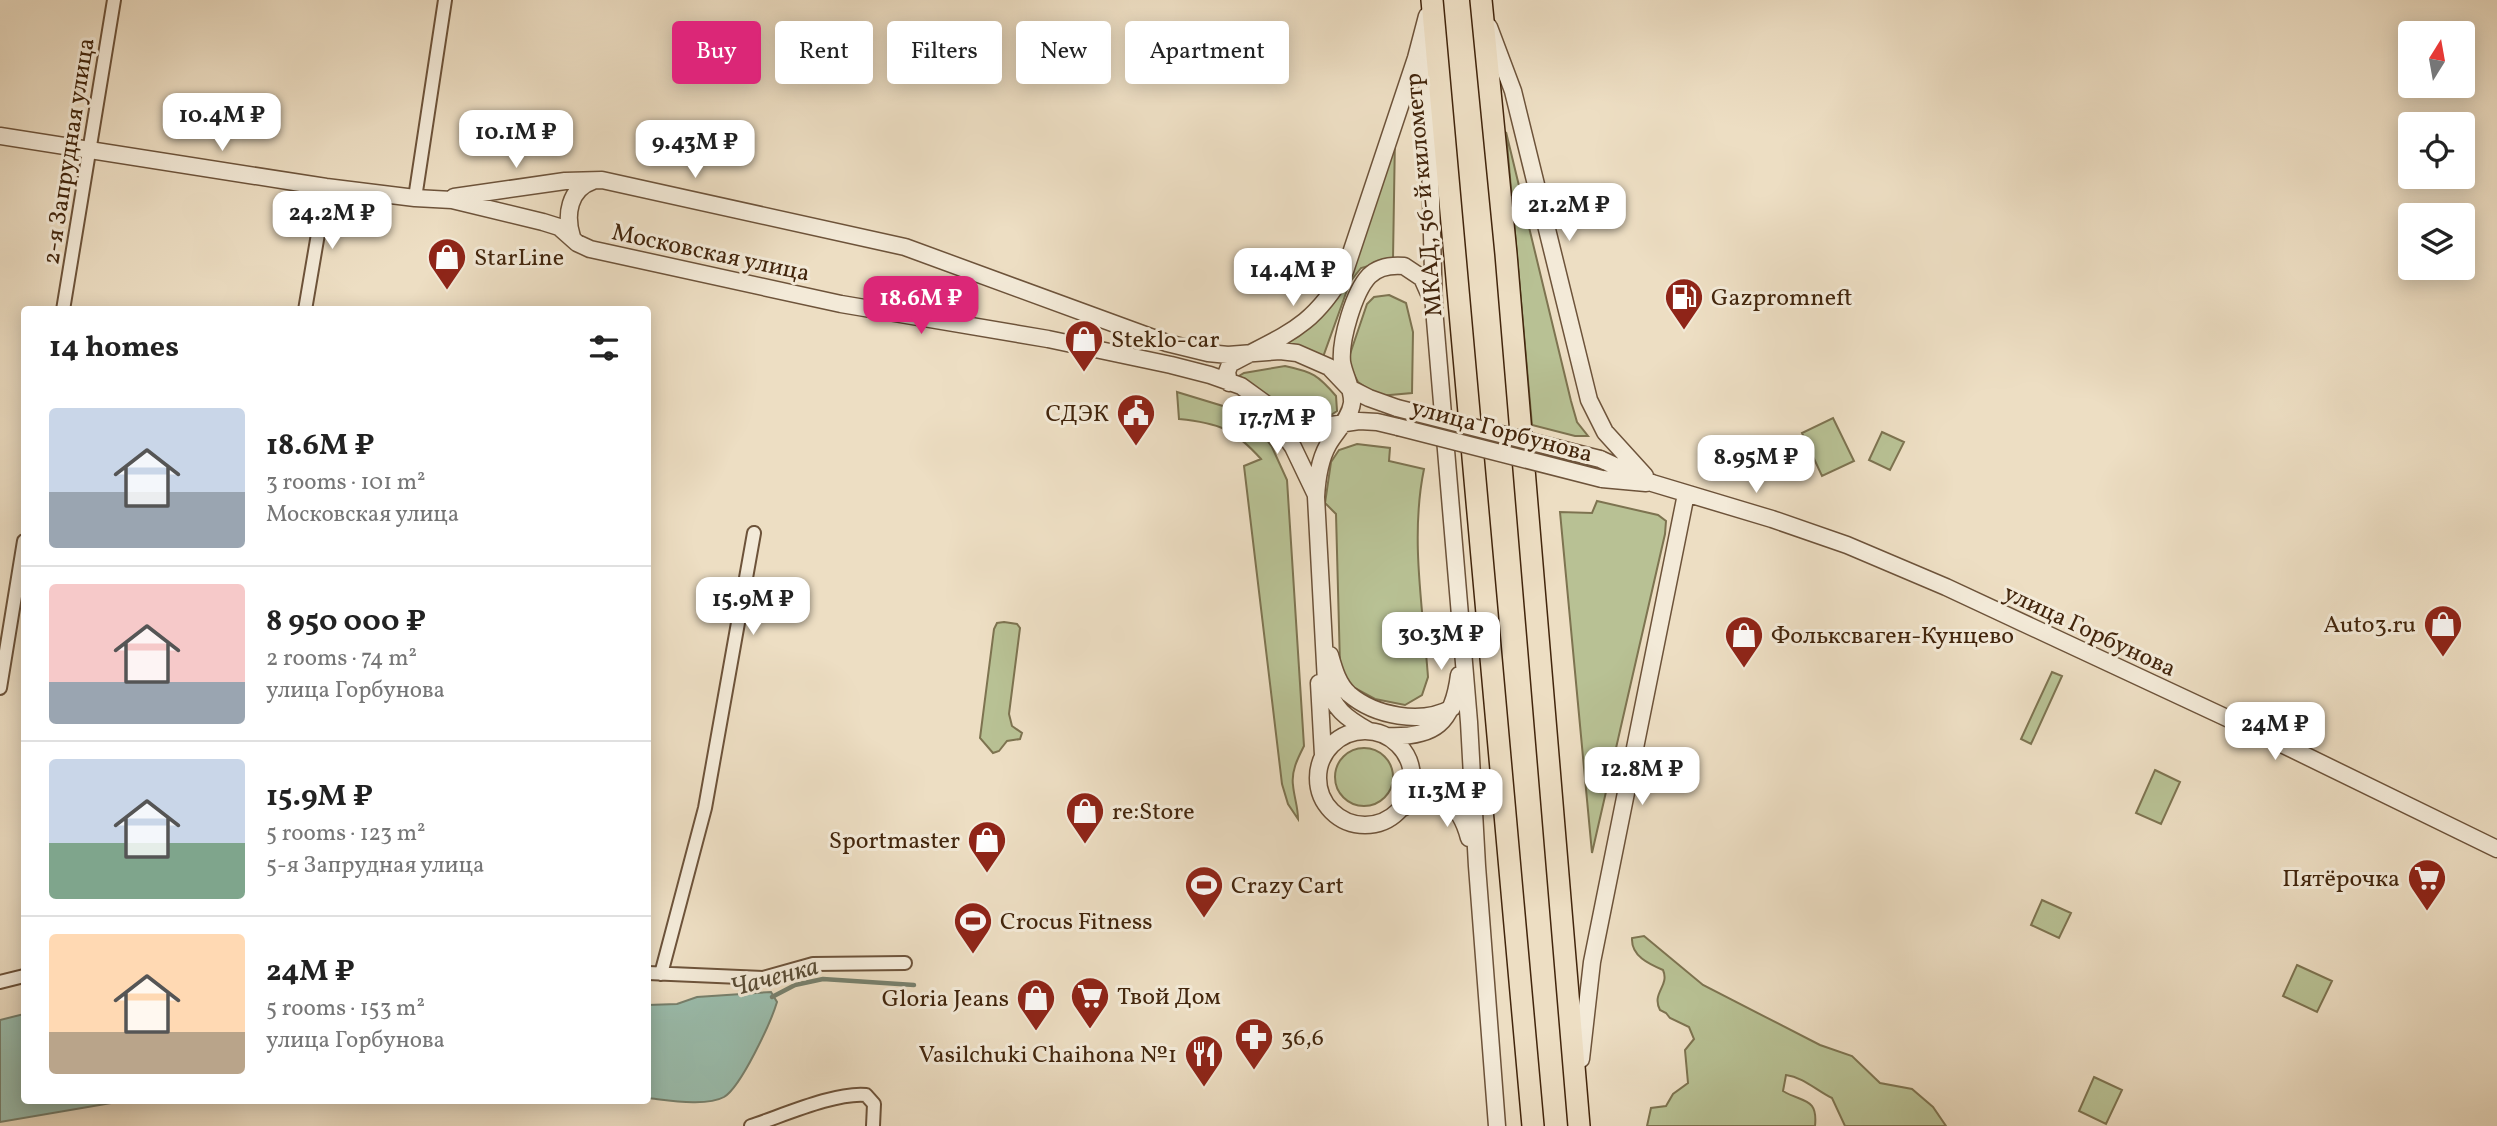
<!DOCTYPE html>
<html lang="en">
<head>
<meta charset="utf-8">
<style>
	:root { --surface:#fff; --page:#f6f6f6; --text:#222; --muted:#767676; --line:#e0e0e0; --accent:#db2777 }
	body { margin:0; font-family:Vollkorn,serif; background:var(--page); color:var(--text); height:100vh; display:flex; flex-direction:column; font-size:26px; white-space:nowrap }
	* { box-sizing:border-box; margin:0 }
	p { font-size:23px; color:var(--muted) }
	.icon { flex:none; width:38px; height:38px; fill:none; stroke:currentColor; stroke-width:2; stroke-linecap:round; stroke-linejoin:round }
	.map { position:relative; flex:1; overflow:hidden }
	.panel { position:absolute; left:21px; top:306px; width:630px; height:798px; display:flex; flex-direction:column; background:var(--surface); border-radius:7px; box-shadow:0 4px 18px #0003 }
	.panel>* { flex:none }
	.guide { position:absolute; left:672px; top:21px; width:665px; height:63px; display:flex; gap:14px }
	.needle { width:46px; rotate:11deg }
	.fabs { position:absolute; left:2398px; top:21px; display:grid; gap:14px }
	.fabs a { display:grid; place-items:center; width:77px; height:77px; border-radius:7px; background:var(--surface); box-shadow:0 4px 18px #0003; font-size:35px }
	.price { position:absolute; translate:-50% -60px; padding:0 16px; border-radius:14px; background:#fff; color:#222; font-size:23px; line-height:46px; filter:drop-shadow(0 2px 4px #0008) }
	.price::after { content:''; position:absolute; left:50%; top:42px; width:21px; height:16px; margin-left:-10px; background:inherit; clip-path:polygon(0 0,100% 0,50% 100%) }
	.price.on { background:var(--accent); color:#fff }
	ul { padding:0; list-style:none }
	li { display:flex; align-items:center; gap:21px; height:175px; padding:0 28px }
	li+li { border-top:2px solid var(--line) }
	li span { display:grid; place-items:center; flex:none; width:196px; height:140px; border-radius:7px; color:#555 }
	li>.icon { margin-inline-start:auto }
	span .icon { width:84px; height:84px; fill:#fffc; stroke-width:1 }
	li b { font-size:30px }
	h2 { display:flex; justify-content:space-between; align-items:center; height:84px; padding:0 28px; font-size:30px }
	.tag { padding:0 24px; border-radius:7px; background:var(--surface); box-shadow:0 4px 18px #0003; font-size:24px; line-height:63px }
	.tag.on { background:var(--accent); color:#fff }
	.map>svg:first-child { display:block }
</style>
</head>
<body>
<div class="map">
<svg width="2497" height="1126" viewBox="0 0 2497 1126">
	<rect width="100%" height="100%" fill="#eddec3"/>
	<filter id="stains"><feTurbulence type="fractalNoise" baseFrequency=".00286" numOctaves="4"/><feColorMatrix values="0 0 0 0 .2 0 0 0 0 .09 0 0 0 0 .02 0 0 0 .5 -.17"/></filter>
	<radialGradient id="worn" r=".72"><stop offset=".6" stop-color="#630" stop-opacity="0"/><stop offset="1" stop-color="#630" stop-opacity=".3"/></radialGradient>
	<path fill="#b8c194" stroke="#7d7350" stroke-width="2" d="M1506,132L1571,401L1577,422L1588,436H1575L1532,425Z
		M1395,136L1393,259L1361,268L1350,282L1323,357L1283,346L1322,314Z
		M1389,295L1406,303L1413,332L1412,393L1379,396L1358,382L1351,369L1349,357L1367,304L1374,297Z
		M1285,366C1313,372 1318,375 1336,396L1337,411L1325,419L1300,416L1234,379L1244,373Z
		M1177,392L1236,410L1258,428L1272,447L1287,480L1304,746C1298,758 1291,771 1293,785C1294,797 1298,807 1298,819L1288,804L1282,784L1244,466L1261,459C1234,429 1219,423 1179,419Z
		M1833,418L1854,461L1822,476L1802,433Z
		M1882,432L1904,442L1890,470L1869,460Z
		M1357,444L1390,448L1389,461L1424,469C1410,537 1423,609 1428,677L1422,695L1405,705L1375,699L1349,685L1340,665L1336,514L1325,503L1331,462L1339,450Z
		M1597,501L1658,515L1666,521L1665,534L1592,853L1560,512L1592,513Z
		M1004,622L1017,624L1020,628L1009,714L1012,726L1022,733L1020,739L1007,741L999,751L993,753L980,738L994,629L997,623Z
		M2052,672L2062,676L2031,744L2021,739Z
		M1335 777a29 29 0 1 1 58 0a29 29 0 1 1-58 0Z
		M2155,770L2180,782L2161,824L2136,813Z
		M2042,900L2071,913L2059,938L2031,925Z
		M1644,936L1703,985L1820,1045L1852,1056L1880,1083L1912,1089L1933,1107L1946,1126H1845L1832,1098C1816,1090 1803,1077 1786,1075L1783,1091C1803,1103 1818,1097 1815,1126H1647L1651,1108L1666,1106L1673,1094L1688,1083L1685,1050L1694,1039L1689,1027L1670,1018L1666,1013L1660,1010C1651,993 1670,986 1663,970C1649,964 1631,956 1632,938Z
		M2297,965L2332,981L2317,1012L2283,996Z
		M2094,1077L2122,1090L2106,1124L2079,1111Z"/>
	<path fill="#9abdad" stroke="#77806d" stroke-width="2" d="M771,992L777,1002C771,1022 741,1087 724,1097C706,1107 667,1100 648,1098V1005L677,1004L697,997Z
		M24,1014V1101H123L0,1122V1020Z"/>
	<g fill="none" stroke-linecap="round" stroke-linejoin="round">
		<path stroke="#77806d" stroke-width="4.5" d="M772,997L795,985L823,979L914,985"/>
		<g stroke="#6d533a" stroke-width="16">
			<path id="minor" d="M415,198L445,0
				M63,310L114,0
				M305,310L326,187
				M0,688L24,541
				M648,973L763,978L813,964L905,963
				M661,974L705,808L754,533
				M0,982L24,976
				M751,1126C782,1116 835,1092 866,1095L874,1104L873,1126"/>
		</g>
		<g stroke="#6d533a" stroke-width="19">
			<path id="tertiary" d="M1489,27L1513,91L1589,400L1605,432L1645,476
				M1427,53L1434,308L1469,722L1477,866L1497,1126
				M0,136L326,187L415,198L452,200L543,222L559,227L577,243L590,249L841,304L1048,339L1171,365L1210,375L1241,386L1281,415L1308,425L1325,426L1359,421L1377,422L1398,427
				M454,197L565,181L602,180L905,247L1167,343L1208,353L1228,355L1280,351L1297,353L1329,367L1349,388L1369,398L1397,408
				M572,237C565,215 569,189 593,181
				M1229,383L1227,372L1230,364C1285,334 1312,329 1345,271L1416,58L1427,16
				M1267,410L1293,447L1315,493
				M1600,459L1652,483L1772,519L1847,545L1946,587L2259,733L2497,849
				M1602,479L1646,483
				M1330,655C1334,669 1338,684 1349,694C1375,716 1421,725 1452,708
				M1319,683L1323,755
				M1318 778a47 47 0 1 1 94 0a47 47 0 1 1-94 0Z
				M1369,731C1346,718 1333,709 1326,682L1316,497C1317,479 1319,461 1328,445C1335,432 1350,419 1352,403C1353,389 1344,375 1342,362C1340,340 1354,292 1369,276C1379,266 1392,265 1404,266L1422,278L1430,296
				M1387,736C1435,738 1453,723 1459,675
				M1402,808C1438,789 1459,800 1469,838
				M1581,1059L1592,962L1686,494"/>
		</g>
		<g stroke="#42250c" stroke-width="24">
			<path id="trunk" d="M1432,0L1533,1126
				M1481,0L1506,254L1579,1126"/>
		</g>
		<use href="#minor" stroke="#f3ead8" stroke-width="12"/>
		<use href="#tertiary" stroke="#f3ead8" stroke-width="16"/>
		<use href="#trunk" stroke="#eddec3" stroke-width="21"/>
		<g stroke="#6d533a" stroke-width="19" stroke-linecap="butt">
			<path id="tertiary-bridge" d="M1397,408L1600,459
				M1398,427L1602,479"/>
		</g>
		<use href="#tertiary-bridge" stroke="#f3ead8" stroke-width="16"/>
	</g>
	<defs>
		<g id="shop-pin" transform="scale(2.0125)"><path d="M0 17L-7.5 6A9.5 9.5 0 1 1 7.5 6Z" fill="#8f2418" stroke="#f3ead8"/><path d="M-5-2.5h2.3a2.7 3.5 0 0 1 5.4 0H5L5.5 6h-11ZM-1.5-2.5h3a1.5 2.3 0 0 0-3 0Z" fill="#fff"/></g>
		<g id="fuel-pin" transform="scale(2.0125)"><path d="M0 17L-7.5 6A9.5 9.5 0 1 1 7.5 6Z" fill="#8f2418" stroke="#f3ead8"/><path d="M-5.5-6h7V0h2V4h1.3V-2.5L3-4.5l.8-.8L6-3V5H2.5V1h-1V6h-7ZM-4.2-4.7v3.2H.2V-4.7Z" fill="#fff"/></g>
		<g id="civic-pin" transform="scale(2.0125)"><path d="M0 17L-7.5 6A9.5 9.5 0 1 1 7.5 6Z" fill="#8f2418" stroke="#f3ead8"/><path d="M-.6-6.5H3V-4.5H.6V-3L4-1V1h2V6H-6V1h2V-1L-.6-3ZM-1.2 2.5V6h2.4V2.5Z" fill="#fff"/></g>
		<g id="supermarket-pin" transform="scale(2.0125)"><path d="M0 17L-7.5 6A9.5 9.5 0 1 1 7.5 6Z" fill="#8f2418" stroke="#f3ead8"/><path d="M-6-5.5h2.5l.6 2H6L4.5 2H-2.5L-4.4-4H-6ZM-1.5 3.2a1.3 1.3 0 1 0 .1 0ZM3 3.2a1.3 1.3 0 1 0 .1 0Z" fill="#fff"/></g>
		<g id="stadium-pin" transform="scale(2.0125)"><path d="M0 17L-7.5 6A9.5 9.5 0 1 1 7.5 6Z" fill="#8f2418" stroke="#f3ead8"/><path d="M0-5a6.5 5 0 1 0 0 10a6.5 5 0 1 0 0-10ZM-3.5-1.8h7v3.6h-7Z" fill="#fff"/></g>
		<g id="pharmacy-pin" transform="scale(2.0125)"><path d="M0 17L-7.5 6A9.5 9.5 0 1 1 7.5 6Z" fill="#8f2418" stroke="#f3ead8"/><path d="M-2-6h4v4h4v4h-4v4h-4v-4h-4v-4h4Z" fill="#fff"/></g>
		<g id="restaurant-pin" transform="scale(2.0125)"><path d="M0 17L-7.5 6A9.5 9.5 0 1 1 7.5 6Z" fill="#8f2418" stroke="#f3ead8"/><path d="M-5-6h1v4h1v-4h1v4h1v-4h1v5L-1.5 .5V6h-2V.5L-5-1ZM5-6V6H3V1.5H1.5Q1.5-4 5-6Z" fill="#fff"/></g>
	</defs>
	<g fill-rule="evenodd">
		<use href="#shop-pin" x="447" y="257"/>
		<use href="#fuel-pin" x="1684" y="297"/>
		<use href="#shop-pin" x="1084" y="339"/>
		<use href="#civic-pin" x="1136" y="413"/>
		<use href="#shop-pin" x="2443" y="624"/>
		<use href="#shop-pin" x="1744" y="635"/>
		<use href="#shop-pin" x="1085" y="811"/>
		<use href="#shop-pin" x="987" y="840"/>
		<use href="#supermarket-pin" x="2427" y="878"/>
		<use href="#stadium-pin" x="1204" y="885"/>
		<use href="#stadium-pin" x="973" y="921"/>
		<use href="#supermarket-pin" x="1090" y="996"/>
		<use href="#shop-pin" x="1036" y="998"/>
		<use href="#pharmacy-pin" x="1254" y="1037"/>
		<use href="#restaurant-pin" x="1204" y="1054"/>
	</g>
	<g text-anchor="middle" stroke-width="6" stroke-linejoin="round" paint-order="stroke">
		<g font-size="24" fill="#42250c" stroke="#f3ead8">
			<text transform="translate(68 151) rotate(-81)" y="8">2-я Запрудная улица</text>
			<text transform="translate(1423 195) rotate(-95)" y="8">МКАД, 56-й километр</text>
			<text transform="translate(711 252) rotate(12)" y="8">Московская улица</text>
			<text transform="translate(1502 430) rotate(15)" y="8">улица Горбунова</text>
			<text transform="translate(2090 630) rotate(25)" y="8">улица Горбунова</text>
		</g>
		<g font-size="24" fill="#42250c" stroke="#f3ead8" text-anchor="start">
			<text x="474" y="265">StarLine</text>
			<text x="1711" y="305">Gazpromneft</text>
			<text x="1111" y="347">Steklo-car</text>
			<text x="1109" y="421" text-anchor="end">СДЭК</text>
			<text x="2416" y="632" text-anchor="end">Auto3.ru</text>
			<text x="1771" y="643">Фольксваген-Кунцево</text>
			<text x="1112" y="819">re:Store</text>
			<text x="960" y="848" text-anchor="end">Sportmaster</text>
			<text x="2400" y="886" text-anchor="end">Пятёрочка</text>
			<text x="1231" y="893">Crazy Cart</text>
			<text x="1000" y="929">Crocus Fitness</text>
			<text x="1117" y="1004">Твой Дом</text>
			<text x="1009" y="1006" text-anchor="end">Gloria Jeans</text>
			<text x="1281" y="1045">36,6</text>
			<text x="1177" y="1062" text-anchor="end">Vasilchuki Chaihona №1</text>
		</g>
		<g font-size="26" font-style="italic" fill="#584b34" stroke="#f3ead8">
			<text transform="translate(774 976) rotate(-15)" y="9">Чаченка</text>
		</g>
	</g>
	<rect width="100%" height="100%" filter="url(#stains)"/>
	<rect width="100%" height="100%" fill="url(#worn)"/>
</svg>
<div class="fabs">
<a><svg class="needle" viewBox="-14 -14 28 28"><path d="M0-13l5 13h-10z" fill="#e53935"/><path d="M0 13l5-13h-10z" fill="#767676"/></svg></a>
<a><svg class="icon" aria-label="locate" viewBox="0 0 24 24"><circle cx="12" cy="12" r="6"/><path d="M12 2v4M12 18v4M2 12h4M18 12h4"/></svg></a>
<a><svg class="icon" aria-label="layers" viewBox="0 0 24 24"><path d="M12 4l9 5-9 5-9-5zM3 14l9 5 9-5"/></svg></a>
</div>
<b class="price" style="left:222px;top:153px">10.4M ₽</b>
<b class="price" style="left:516px;top:170px">10.1M ₽</b>
<b class="price" style="left:695px;top:180px">9.43M ₽</b>
<b class="price" style="left:1569px;top:243px">21.2M ₽</b>
<b class="price" style="left:332px;top:251px">24.2M ₽</b>
<b class="price" style="left:1293px;top:308px">14.4M ₽</b>
<b class="price on" style="left:921px;top:336px">18.6M ₽</b>
<b class="price" style="left:1277px;top:456px">17.7M ₽</b>
<b class="price" style="left:1756px;top:495px">8.95M ₽</b>
<b class="price" style="left:753px;top:637px">15.9M ₽</b>
<b class="price" style="left:1441px;top:672px">30.3M ₽</b>
<b class="price" style="left:2275px;top:762px">24M ₽</b>
<b class="price" style="left:1642px;top:807px">12.8M ₽</b>
<b class="price" style="left:1447px;top:829px">11.3M ₽</b>
<div class="guide">
<a class="tag on">Buy</a>
<a class="tag">Rent</a>
<a class="tag">Filters</a>
<a class="tag">New</a>
<a class="tag">Apartment</a>
</div>
<section class="panel">
<h2>14 homes<svg class="icon" aria-label="filters" viewBox="0 0 24 24"><path d="M4 7h16M4 17h16"/><circle cx="9" cy="7" r="2"/><circle cx="15" cy="17" r="2"/></svg></h2>
<ul>
<li><span style="background:linear-gradient(#c9d6e8 60%,#9aa5b1 0)"><svg class="icon" aria-label="home" viewBox="0 0 24 24"><path d="M3 11l9-7 9 7M6 9v11h12V9"/></svg></span><div><b>18.6M ₽</b><p>3 rooms · 101 m²</p><p>Московская улица</p></div></li>
<li><span style="background:linear-gradient(#f6c9c9 70%,#9aa5b1 0)"><svg class="icon" aria-label="home" viewBox="0 0 24 24"><path d="M3 11l9-7 9 7M6 9v11h12V9"/></svg></span><div><b>8 950 000 ₽</b><p>2 rooms · 74 m²</p><p>улица Горбунова</p></div></li>
<li><span style="background:linear-gradient(#c9d6e8 60%,#7fa58c 0)"><svg class="icon" aria-label="home" viewBox="0 0 24 24"><path d="M3 11l9-7 9 7M6 9v11h12V9"/></svg></span><div><b>15.9M ₽</b><p>5 rooms · 123 m²</p><p>5-я Запрудная улица</p></div></li>
<li><span style="background:linear-gradient(#ffd9b3 70%,#b9a48a 0)"><svg class="icon" aria-label="home" viewBox="0 0 24 24"><path d="M3 11l9-7 9 7M6 9v11h12V9"/></svg></span><div><b>24M ₽</b><p>5 rooms · 153 m²</p><p>улица Горбунова</p></div></li>
</ul>
</section>
</div>
</body>
</html>
